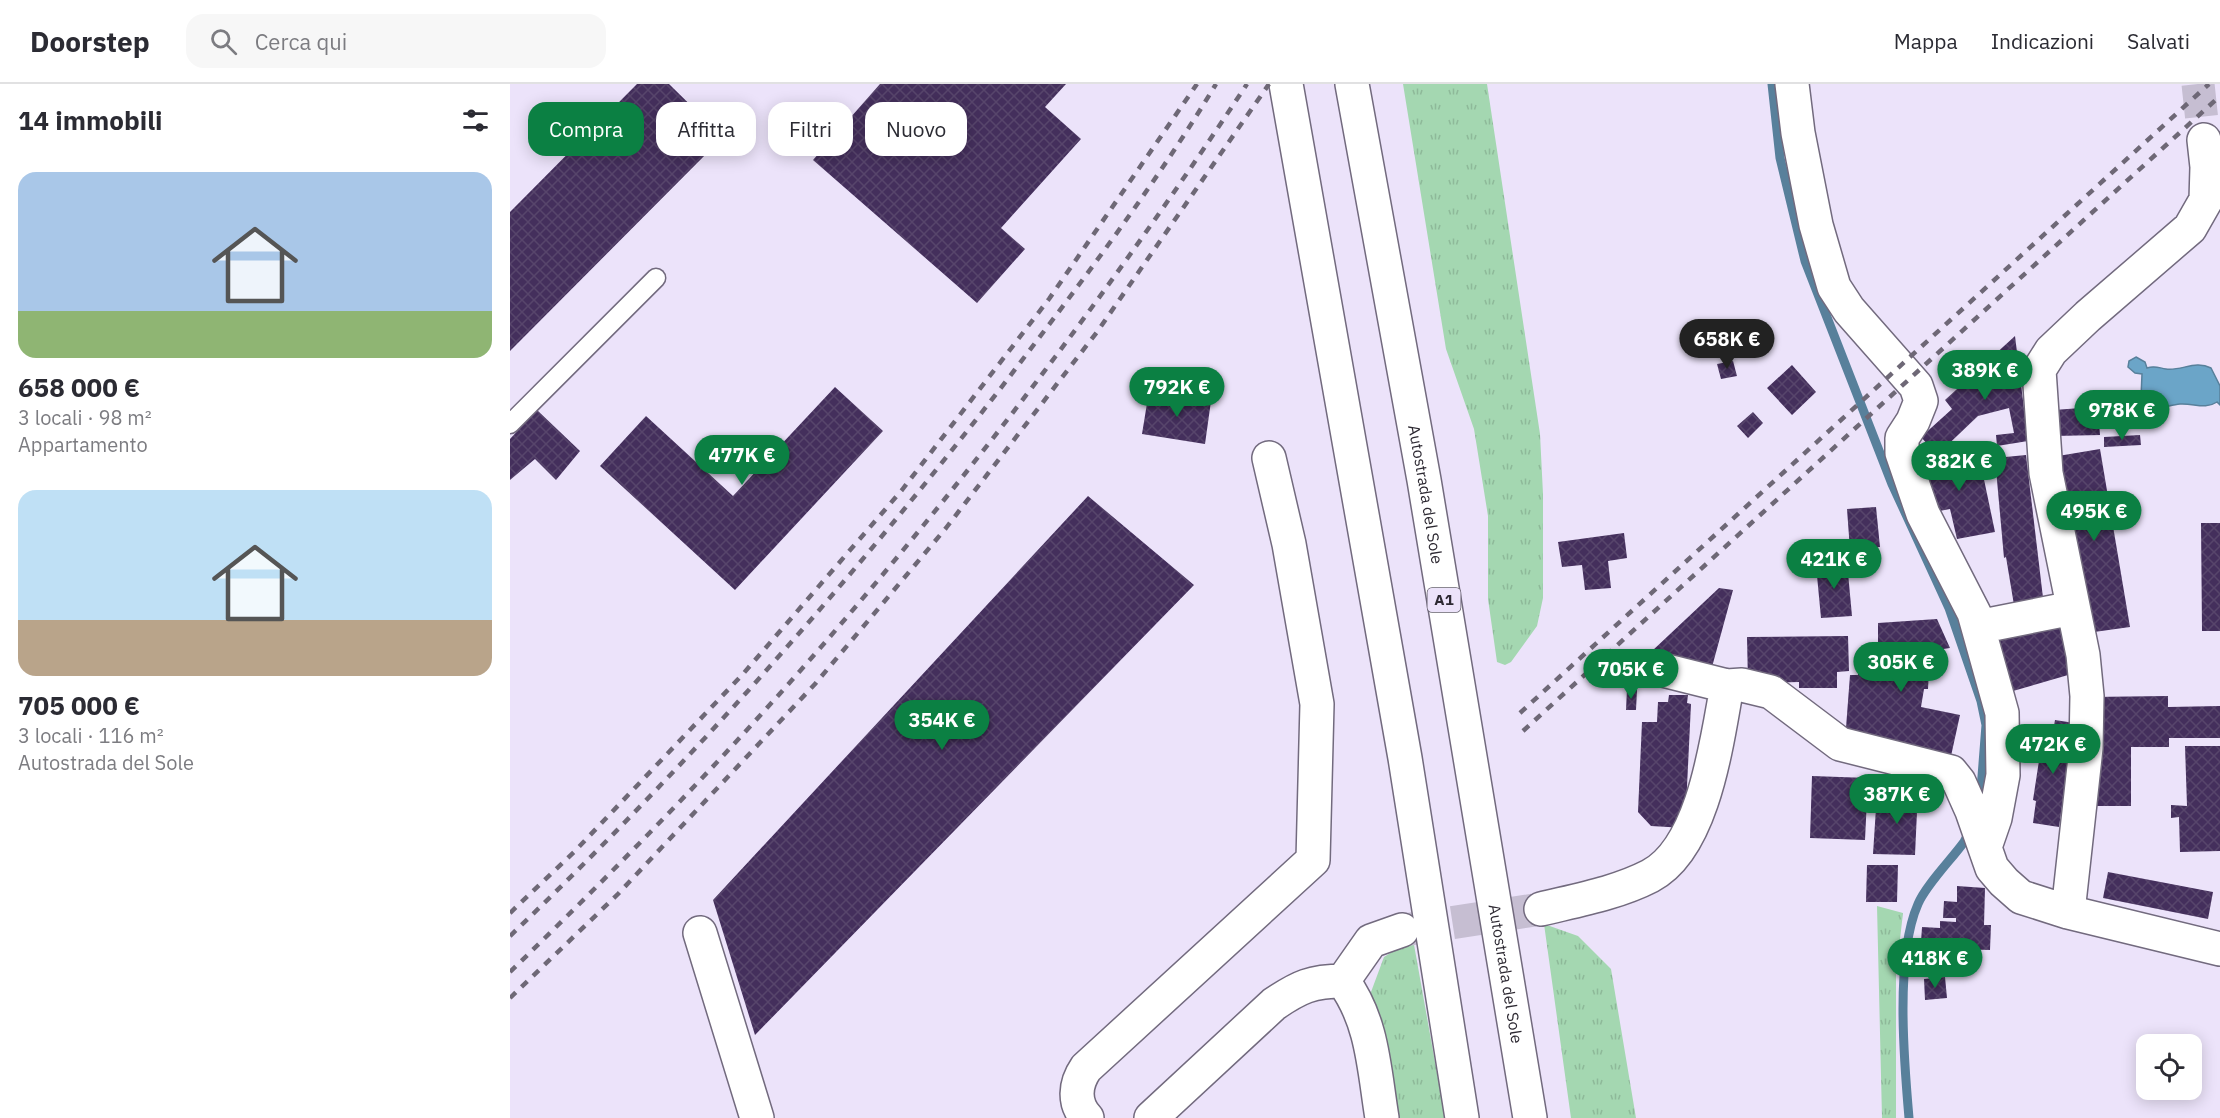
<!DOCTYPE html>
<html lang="it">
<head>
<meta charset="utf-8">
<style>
	:root { --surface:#fff; --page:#f7f7f7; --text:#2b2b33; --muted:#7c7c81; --line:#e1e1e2; --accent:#0b8043 }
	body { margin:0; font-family:"IBM Plex Sans",sans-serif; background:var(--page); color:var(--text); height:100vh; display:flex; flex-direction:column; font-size:22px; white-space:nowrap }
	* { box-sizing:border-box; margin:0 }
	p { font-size:20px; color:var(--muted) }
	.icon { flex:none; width:33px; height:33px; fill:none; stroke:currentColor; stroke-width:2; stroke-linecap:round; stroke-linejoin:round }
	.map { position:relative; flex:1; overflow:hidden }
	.drawer { display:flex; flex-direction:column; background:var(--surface); width:510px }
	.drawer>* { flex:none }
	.banner { position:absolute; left:18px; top:18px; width:570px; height:54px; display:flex; gap:12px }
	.controls { position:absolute; left:1626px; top:950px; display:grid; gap:12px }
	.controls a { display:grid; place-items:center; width:66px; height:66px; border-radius:12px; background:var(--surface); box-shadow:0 3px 15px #0003; font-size:30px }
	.price { position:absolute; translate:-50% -51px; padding:0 14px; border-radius:21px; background:var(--accent); color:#fff; font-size:20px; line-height:39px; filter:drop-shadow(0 2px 3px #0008) }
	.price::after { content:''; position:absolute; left:50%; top:36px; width:18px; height:14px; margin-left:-9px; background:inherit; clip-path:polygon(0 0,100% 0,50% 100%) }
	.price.on { background:#222; color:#fff }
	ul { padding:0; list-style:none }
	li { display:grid; align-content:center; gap:12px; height:318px; padding:0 18px }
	li span { display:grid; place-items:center; height:186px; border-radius:18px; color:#555 }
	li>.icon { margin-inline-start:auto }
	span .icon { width:108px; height:108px; fill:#fffc; stroke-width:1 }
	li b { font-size:26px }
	h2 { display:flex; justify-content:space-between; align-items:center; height:72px; padding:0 18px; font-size:26px }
	.pill { padding:0 21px; border-radius:18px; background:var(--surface); box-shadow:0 3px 15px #0003; font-size:21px; line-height:54px }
	.pill.on { background:var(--accent); color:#fff }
	header { display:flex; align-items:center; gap:36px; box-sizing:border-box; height:84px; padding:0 30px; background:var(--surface); border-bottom:2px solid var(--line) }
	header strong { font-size:28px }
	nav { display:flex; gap:33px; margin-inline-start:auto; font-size:21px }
	.search { width:420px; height:54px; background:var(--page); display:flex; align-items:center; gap:15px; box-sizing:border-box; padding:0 21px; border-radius:18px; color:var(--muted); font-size:22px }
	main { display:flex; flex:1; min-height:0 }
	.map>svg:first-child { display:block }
</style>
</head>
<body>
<header>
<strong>Doorstep</strong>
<div class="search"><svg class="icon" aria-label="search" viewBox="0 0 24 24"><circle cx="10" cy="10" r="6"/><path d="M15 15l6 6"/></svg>Cerca qui</div>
<nav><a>Mappa</a><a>Indicazioni</a><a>Salvati</a></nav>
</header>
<main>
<section class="drawer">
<h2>14 immobili<svg class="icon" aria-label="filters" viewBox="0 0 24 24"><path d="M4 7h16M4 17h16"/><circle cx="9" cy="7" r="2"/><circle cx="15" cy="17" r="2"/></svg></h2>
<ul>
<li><span style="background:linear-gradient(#a9c7e8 75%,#8fb573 0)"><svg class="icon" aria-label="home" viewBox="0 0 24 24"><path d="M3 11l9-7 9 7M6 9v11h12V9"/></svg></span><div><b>658 000 €</b><p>3 locali · 98 m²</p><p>Appartamento</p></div></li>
<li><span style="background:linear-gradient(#bfe0f5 70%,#b9a48a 0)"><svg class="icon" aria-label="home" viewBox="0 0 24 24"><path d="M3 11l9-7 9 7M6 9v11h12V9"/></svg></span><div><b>705 000 €</b><p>3 locali · 116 m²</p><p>Autostrada del Sole</p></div></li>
</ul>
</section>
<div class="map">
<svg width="1710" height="1034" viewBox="0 0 1710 1034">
	<defs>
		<pattern id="grass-tufts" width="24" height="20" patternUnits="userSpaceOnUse" patternTransform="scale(1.5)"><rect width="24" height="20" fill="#a4d7b1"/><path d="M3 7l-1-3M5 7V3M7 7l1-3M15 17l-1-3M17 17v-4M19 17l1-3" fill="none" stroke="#8eb999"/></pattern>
		<pattern id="building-cross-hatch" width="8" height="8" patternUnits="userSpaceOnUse" patternTransform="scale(1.5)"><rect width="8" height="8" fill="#442f5c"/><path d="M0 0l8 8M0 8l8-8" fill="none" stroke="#57456b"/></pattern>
	</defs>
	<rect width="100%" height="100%" fill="#ece3fa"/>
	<path fill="url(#grass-tufts)" d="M893,0H977L1030,350L1033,410V514L1027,542L1001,578L995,581L987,578L978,515V432L964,345L936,265Z
		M1367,822L1393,829L1386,890V1034H1372Z
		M1034,840L1068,852L1101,885L1126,1034H1061Z
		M903,855L935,1034H881L861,908L874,873Z"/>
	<path fill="#6ba5c8" stroke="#58809b" stroke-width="1.5" d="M1626,273L1635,278L1637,284C1645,281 1649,284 1656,285C1672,287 1685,276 1701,284L1710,302V321L1707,318C1695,326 1684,319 1670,320C1658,321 1649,327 1637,322L1631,314L1632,290L1625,289L1618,283L1619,277Z"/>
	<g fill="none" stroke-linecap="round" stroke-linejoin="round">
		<path stroke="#58809b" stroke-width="9" d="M1262,0L1270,74L1295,177L1382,400L1439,524L1471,617L1476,641L1470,718
			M1399,1034C1394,977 1385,872 1408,820C1416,801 1441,776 1454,758L1459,748"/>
	</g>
	<path fill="url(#building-cross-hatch)" d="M127,0H159L213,53L0,267V128Z
		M370,0H556L535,23L571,55L491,144L515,165L467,219L303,76Z
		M1505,252L1518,357L1487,362L1486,351L1504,349L1499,324L1468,332L1427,371L1411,353L1442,325L1435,316Z
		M1223,277L1227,292L1211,295L1207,280Z
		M1282,281L1306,308L1282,331L1257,304Z
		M325,303L373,347L225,506L90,382L136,332L223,412Z
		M639,307L701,317L695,360L632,350Z
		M1587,314L1590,351L1545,352L1544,326L1571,324V315Z
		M27,326L70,367L46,396L25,375L0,396V355Z
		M1243,328L1253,339L1238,354L1227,342Z
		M1630,351L1631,361L1594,363V353Z
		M1467,362L1485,448L1447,455L1440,425L1419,429L1408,390L1418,389L1414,376L1446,370L1445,365Z
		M1590,365L1620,543L1577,549L1548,372Z
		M1516,371L1534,522L1505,527L1496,473L1494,474L1485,374Z
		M578,412L684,501L245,951L203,816Z
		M1366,423L1370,463L1340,466L1337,425Z
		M1691,439H1710V547H1692Z
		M1114,449L1117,474L1098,477L1101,504L1075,506L1072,481L1052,483L1048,458Z
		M1337,478L1342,532L1311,534L1306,481Z
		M1209,504L1223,506L1202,583L1142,567Z
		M1548,533L1565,589L1496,609L1479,553Z
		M1427,535L1440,564L1420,567L1418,605H1414L1411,623L1450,631L1441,672L1335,657L1340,591H1348V587H1364L1365,568H1368V539Z
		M1338,552L1339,587L1327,588V604H1289V598L1238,599L1237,553Z
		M1117,605L1127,606L1126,626H1116Z
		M1159,611H1178L1177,619L1181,620L1175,744L1141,742L1128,728L1132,638H1147L1148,618H1158Z
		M1658,612V623L1710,622V654H1659V663H1621V722H1582L1580,613Z
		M1545,636L1564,639L1549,743L1523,739L1526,717L1523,716L1530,670H1533L1536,652L1542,653Z
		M1675,662H1710V767L1670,768L1669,733L1661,734V721L1677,722Z
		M1302,692L1358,694L1355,756L1300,754Z
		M1381,705L1408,706L1405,771L1363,770L1366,724H1380Z
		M1357,781H1388L1387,818H1356Z
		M1598,788L1703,808L1698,835L1593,814Z
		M1447,802L1475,804L1474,841H1481L1480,866L1445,865V860L1411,858L1412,843L1430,844V837L1446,838V834H1433L1434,817L1447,818Z
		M1435,893L1437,914L1415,916L1414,895Z"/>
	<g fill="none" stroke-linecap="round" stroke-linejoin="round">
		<path stroke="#c6bed2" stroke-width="33" stroke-dasharray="33 16" stroke-linecap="butt" d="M1688,0L1694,56
			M894,846L1031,825"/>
		<g stroke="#726a7e" stroke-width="21">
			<path id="lane" d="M0,340L146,194"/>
		</g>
		<g stroke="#726a7e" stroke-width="36">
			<path id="street" d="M1282,0L1288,49L1306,141L1324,203L1339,226L1406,302L1411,317L1403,337L1392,354V369L1413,430L1464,529L1492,629L1493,691L1485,734L1475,763
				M1468,543L1563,524
				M1149,585L1217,602L1232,601L1261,608L1330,660L1441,688L1449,698L1462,727L1482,784L1494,798L1511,813L1558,828L1710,865
				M1031,825C1068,816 1107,809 1140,792C1194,764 1207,656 1217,602
				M1558,828L1576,664L1577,612L1573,571L1536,389L1529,286L1541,267L1578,232L1680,144L1696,116L1697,83L1694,56
				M190,849L247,1034
				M833,897C863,938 864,985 872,1034
				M833,897L861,857L892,846
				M577,1034C563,1019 565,1000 576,984L803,776L807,620L779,460L759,374
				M641,1034L764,920C789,903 802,897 833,897"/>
		</g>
		<g stroke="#726a7e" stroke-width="36">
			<g id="highway">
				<path d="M776,0L895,674L952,1034"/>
				<path id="s1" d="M842,0L914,396L1020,1034"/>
			</g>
		</g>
		<use href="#lane" stroke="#fff" stroke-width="18"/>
		<use href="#street" stroke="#fff" stroke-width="33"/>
		<use href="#highway" stroke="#fff" stroke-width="33"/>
		<path stroke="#6e6876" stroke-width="4.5" stroke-dasharray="8 8" stroke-linecap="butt" d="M1010,629L1699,0
			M1013,647L1710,12
			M0,829L65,767L233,590L392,406L539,215L687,0
			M0,852C181,679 344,494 497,296C570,200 644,103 706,0
			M0,888C100,791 198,691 290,587C452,403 602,205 737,0
			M0,914L108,810L305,600L436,444L587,248L759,0"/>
	</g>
	<g text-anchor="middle" stroke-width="6" stroke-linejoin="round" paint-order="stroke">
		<rect fill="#ece3fa" stroke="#66616e" stroke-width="1.5" x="917.5" y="504" width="33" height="24" rx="4.5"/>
		<g font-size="15" font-weight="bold" fill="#2d2932">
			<text x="934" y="521">A1</text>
		</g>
		<g font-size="16" fill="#2d2932" stroke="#ece3fa">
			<text dy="6" stroke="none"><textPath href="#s1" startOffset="417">Autostrada del Sole</textPath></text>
			<text dy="6" stroke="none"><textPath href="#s1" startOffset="903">Autostrada del Sole</textPath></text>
		</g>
	</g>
</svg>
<div class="controls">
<a><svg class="icon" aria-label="locate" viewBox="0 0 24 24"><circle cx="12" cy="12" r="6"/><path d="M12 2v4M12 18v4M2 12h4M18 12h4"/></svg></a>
</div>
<b class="price on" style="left:1217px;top:286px">658K €</b>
<b class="price" style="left:1475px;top:317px">389K €</b>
<b class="price" style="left:667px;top:334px">792K €</b>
<b class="price" style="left:1612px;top:357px">978K €</b>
<b class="price" style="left:232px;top:402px">477K €</b>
<b class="price" style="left:1449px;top:408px">382K €</b>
<b class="price" style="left:1584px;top:458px">495K €</b>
<b class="price" style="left:1324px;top:506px">421K €</b>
<b class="price" style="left:1391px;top:609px">305K €</b>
<b class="price" style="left:1121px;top:616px">705K €</b>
<b class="price" style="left:432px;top:667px">354K €</b>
<b class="price" style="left:1543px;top:691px">472K €</b>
<b class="price" style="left:1387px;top:741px">387K €</b>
<b class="price" style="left:1425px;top:905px">418K €</b>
<div class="banner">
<a class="pill on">Compra</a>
<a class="pill">Affitta</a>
<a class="pill">Filtri</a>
<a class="pill">Nuovo</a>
</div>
</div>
</main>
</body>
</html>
